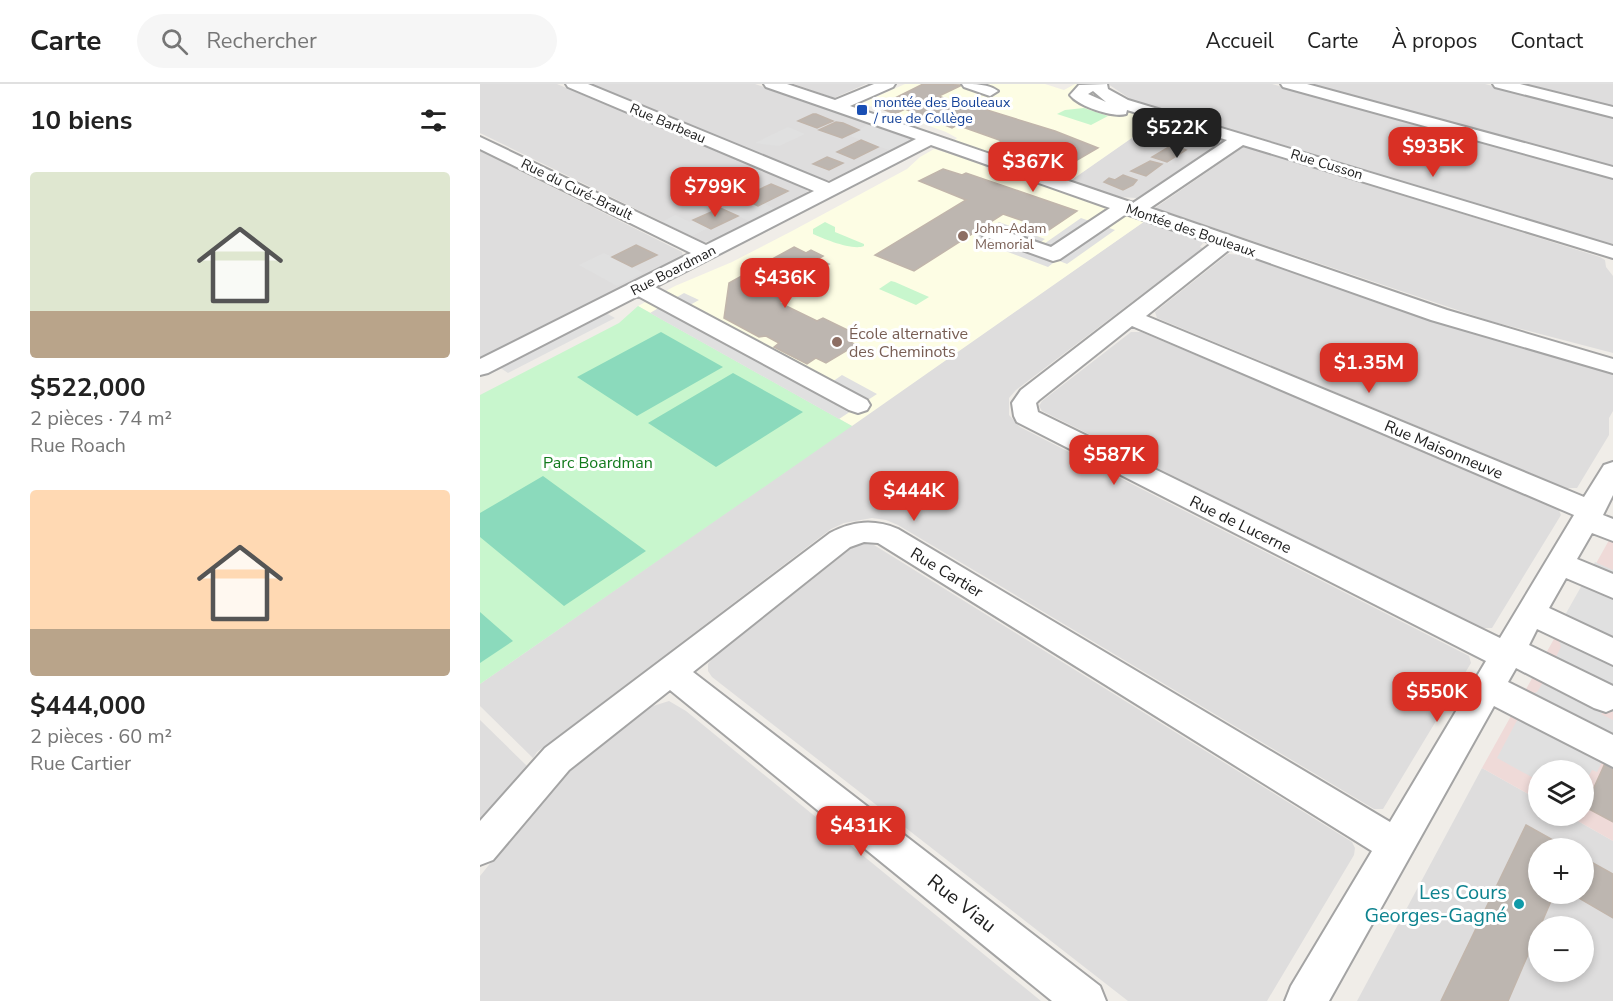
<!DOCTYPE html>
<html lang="fr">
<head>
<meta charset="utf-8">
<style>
	:root { --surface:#fff; --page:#f6f6f6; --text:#222; --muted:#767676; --line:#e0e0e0; --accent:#d93025 }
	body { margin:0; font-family:"Nunito Sans",sans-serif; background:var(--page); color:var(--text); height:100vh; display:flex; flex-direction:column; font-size:22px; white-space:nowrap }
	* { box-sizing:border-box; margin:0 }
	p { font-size:20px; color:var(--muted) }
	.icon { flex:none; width:33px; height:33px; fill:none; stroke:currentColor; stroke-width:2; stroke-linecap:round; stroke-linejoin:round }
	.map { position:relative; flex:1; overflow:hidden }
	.panel { display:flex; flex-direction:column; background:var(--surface); width:480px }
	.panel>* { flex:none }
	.fabs { position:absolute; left:1048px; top:676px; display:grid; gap:12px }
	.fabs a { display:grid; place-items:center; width:66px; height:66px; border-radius:50%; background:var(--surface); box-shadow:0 3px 9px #0003; font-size:30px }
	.price { position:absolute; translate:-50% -51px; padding:0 14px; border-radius:12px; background:var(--accent); color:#fff; font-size:20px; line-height:39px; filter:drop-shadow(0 2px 3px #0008) }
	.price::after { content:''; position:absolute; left:50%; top:36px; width:18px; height:14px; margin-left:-9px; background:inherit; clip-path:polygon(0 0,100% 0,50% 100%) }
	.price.current { background:#222; color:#fff }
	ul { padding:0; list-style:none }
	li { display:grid; align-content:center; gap:12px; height:318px; padding:0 30px }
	li span { display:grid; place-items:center; height:186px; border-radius:6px; color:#555 }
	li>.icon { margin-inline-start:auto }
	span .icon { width:108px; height:108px; fill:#fffc; stroke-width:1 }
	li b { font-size:26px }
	h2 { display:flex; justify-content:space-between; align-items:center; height:72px; padding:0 30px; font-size:26px }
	header { display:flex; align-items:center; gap:36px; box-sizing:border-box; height:84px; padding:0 30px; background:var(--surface); border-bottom:2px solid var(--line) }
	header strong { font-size:28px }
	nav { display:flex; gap:33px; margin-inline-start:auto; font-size:21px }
	.search { width:420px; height:54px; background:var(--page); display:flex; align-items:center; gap:15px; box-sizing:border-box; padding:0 21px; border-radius:33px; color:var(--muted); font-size:22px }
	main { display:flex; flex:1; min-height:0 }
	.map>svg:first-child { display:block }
</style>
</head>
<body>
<header>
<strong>Carte</strong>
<div class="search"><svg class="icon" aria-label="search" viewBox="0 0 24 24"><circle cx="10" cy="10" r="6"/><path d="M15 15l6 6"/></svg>Rechercher</div>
<nav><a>Accueil</a><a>Carte</a><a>À propos</a><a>Contact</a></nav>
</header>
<main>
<section class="panel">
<h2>10 biens<svg class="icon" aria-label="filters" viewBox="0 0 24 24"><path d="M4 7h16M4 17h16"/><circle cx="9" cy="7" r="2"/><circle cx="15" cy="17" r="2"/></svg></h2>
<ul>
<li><span style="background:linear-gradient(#dfe7d0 75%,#b9a48a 0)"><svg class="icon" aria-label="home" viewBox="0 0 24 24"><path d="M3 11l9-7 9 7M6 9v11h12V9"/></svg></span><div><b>$522,000</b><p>2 pièces · 74 m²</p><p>Rue Roach</p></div></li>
<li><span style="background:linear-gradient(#ffd9b3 75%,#b9a48a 0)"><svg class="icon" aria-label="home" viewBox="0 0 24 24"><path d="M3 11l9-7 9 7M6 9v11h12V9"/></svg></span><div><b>$444,000</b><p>2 pièces · 60 m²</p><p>Rue Cartier</p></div></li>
</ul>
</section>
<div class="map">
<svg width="1133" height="917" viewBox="0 0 1133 917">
	<rect width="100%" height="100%" fill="#f0ede8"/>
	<path fill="#dedddd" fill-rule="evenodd" d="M0,0H77L327,105L328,109L237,156L224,158L0,49Z
		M110,0H275L431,53V57L358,94L345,97Z
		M314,0H386L354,14Z
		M628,0H792L1133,95V160L1123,159L966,111L950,108L942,104L790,57L655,18Z
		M826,0H1005L1133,32V84Z
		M1038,0H1133V23Z
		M679,35L745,56L657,114L640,113L590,97Z
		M765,62L1120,173L1125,176L1126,183L1133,192V269L1010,237L675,124Z
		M0,67L202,168L203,172L0,275Z
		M665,137L718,156L723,159L720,163L723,164L536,306L529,314V331L540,343L989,572L991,579L903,725H894L418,441L406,436L392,434L364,439L351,445L57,668L53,674L0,622V600Z
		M748,170L762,171L969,242L1133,290V327L1129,334V351L1097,404H1086L677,234L675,228Z
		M651,248H661L1078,424L1081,431L1012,544H1001L562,327L559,322L562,317Z
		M387,459L394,461L872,758L875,764L874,771L787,917H648L232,593L228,587V580L233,574L373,463Z
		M189,617L206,627L561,917H0V792L78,695L170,623Z
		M0,636L47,682L0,740Z
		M1002,684L1059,716V732H1089L1133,757V917H877ZM1059,765H1104V810H1059ZM1059,843H1104V888H1059Z"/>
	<path fill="#efdad8" d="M1133,449V757L1089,732H1104V687H1059V716L1002,684Z"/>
	<path fill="#fdfde4" d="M425,0H565L584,6L595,0H604L621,17L679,35L590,97L474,57L477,54L466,48L397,23L378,21Z
		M454,65L502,79L509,87L534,92L665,137L372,342L158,222L195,202L252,178L312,147L427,85L440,73Z"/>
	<path fill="#c8f6cd" d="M604,24L628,32L611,41L577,30L585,26Z
		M345,138L355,143V148L384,160V162C373,167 344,155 333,150V145Z
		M411,197L415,198L449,213L436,221L399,205Z
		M158,222L372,342L0,600V311L139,239Z"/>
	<path fill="#8bdabc" d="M181,248L243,283L157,332L97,293Z
		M253,289L323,328L236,383L168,339Z
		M63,392L166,467L84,522L0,453V429Z
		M0,528L33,557L0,579Z"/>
	<path fill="#e0e0e0" d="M388,40L429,56L409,66L370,52Z
		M308,43L325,50L299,62L275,59Z
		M258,114L278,122L283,119L295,125L269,137L239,123Z
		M195,131L210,138L213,136L228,144L212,152L182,138Z
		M601,134L635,146L587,180L577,176L568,183L493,155L519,138L565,155L558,160L561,162Z
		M124,169L152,183L163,189L137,202L99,181Z
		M204,209L219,216L208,222L352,298L362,291L397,310L359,335L170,229Z
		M124,228L135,234L28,289L19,283Z
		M1115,478L1133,486V628L1128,626L1121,630L1133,636V678L1124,674L1117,688L1112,686L1104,701V687H1059V697L1017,674L1051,610L1057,608L1062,600L1081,563L1076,547Z"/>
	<path fill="#bdb6b0" stroke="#c1b5ab" stroke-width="1.5" d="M443,0L482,1L459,12L472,18L478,15L488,17L509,24L507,26L575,47L618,64L587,82L559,72L555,74L516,60L522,57L477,41L472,44L425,25L415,30L397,23Z
		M333,30H336L353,37L337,44L318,37Z
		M356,38L363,39L379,46L362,54L339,46Z
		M698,46L724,54L714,61L683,51Z
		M381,56L398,63L374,75L357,68Z
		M692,61L706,66L687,78L672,73Z
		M347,73L363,79L349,86L333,80Z
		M670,77L682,80L666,92L651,87Z
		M463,85L482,91L486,89L597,127L569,146L523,130L434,187L395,171L486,116L439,97Z
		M643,91L657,96L653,101L643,106L624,98L629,94L635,96Z
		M291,100L308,107L278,122L261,114Z
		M240,124L258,132L231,145L213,136Z
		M156,161L177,171L152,183L132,173Z
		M314,163L326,169L331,166L343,172L338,175L349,180L302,207L300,219L337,237L343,234L376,250L367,256L376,261L346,279L336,274L327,280L294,263L299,259L297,258L286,252L279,253L244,234L249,199Z
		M1127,675L1133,678V738L1105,723Z
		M1046,741L1089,765H1059V810H1074L1028,917H961Z
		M1104,774L1133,790V834L1092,810H1104Z"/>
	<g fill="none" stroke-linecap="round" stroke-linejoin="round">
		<g stroke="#a4a4a4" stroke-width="4">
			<path id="minor" d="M86,0H108L349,99L436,55L286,3L284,0H307L355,16L394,0H415L413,3L370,22L653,119L747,56L647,26L646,30C633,34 598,22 590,11L599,1L627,0L628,5L648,16L1133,162V174L763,61L670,124L967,226L1133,275V289L951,236L750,165L666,232L1104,413L1124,381L1133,378V411L1123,431L1133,435V457L1112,449L1097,475L1133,490V514L1086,494L1069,524L1133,554V581L1057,545L1049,561L1133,602V625L1126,628L1114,624L1036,584L1028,598L1133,651V683L1014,622L849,917H805L811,902L892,767L398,459L384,458L370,463L213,588L620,902L626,917H572L190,606L89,686L13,776L0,781V737L65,664L350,449C373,437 394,435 418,445L910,738L1006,577L537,338L534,332L532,319L541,306L732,159L646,130L580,175L573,177L503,152L500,148L503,144L510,142L571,163L630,124L451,61L175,203L387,316L390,321L387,326L378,329L369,326L158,212L8,289L0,291V275L211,169L0,65V53L226,161L334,107L88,3ZM613,7L626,18L608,10ZM652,242L1094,431L1020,554L558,328L556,319L559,316Z
				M482,0C495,0 509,0 518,7L510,12L484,3Z
				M801,0H827L1133,83V94L803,3Z
				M1013,0H1040L1133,23V33L1015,3Z"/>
		</g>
		<use href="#minor" fill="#fff" fill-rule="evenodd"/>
	</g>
	<rect fill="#1a4fb4" stroke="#fff" stroke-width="2" x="376" y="20" width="12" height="12" rx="3"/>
	<g fill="#8d6e63" stroke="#fff" stroke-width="2">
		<circle cx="483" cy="152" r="6"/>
		<circle cx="357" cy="258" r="6"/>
	</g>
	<circle fill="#0f9aa8" stroke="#fff" stroke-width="2" cx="1039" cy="820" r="6"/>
	<g text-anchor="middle" stroke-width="6" stroke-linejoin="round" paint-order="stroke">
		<g font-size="14" fill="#164399" stroke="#fff" text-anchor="start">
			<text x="394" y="23">montée des Bouleaux<tspan x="394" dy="16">/ rue de Collège</tspan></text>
		</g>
		<g font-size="14" fill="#202020" stroke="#fff">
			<text transform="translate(188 39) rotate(23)" y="5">Rue Barbeau</text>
			<text transform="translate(847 80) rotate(17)" y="5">Rue Cusson</text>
			<text transform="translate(97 105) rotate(26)" y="5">Rue du Curé-Brault</text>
			<text transform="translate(711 146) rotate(19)" y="5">Montée des Bouleaux</text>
			<text transform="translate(193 186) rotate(-27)" y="5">Rue Boardman</text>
		</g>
		<g font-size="14" fill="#785e54" stroke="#fff" text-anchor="start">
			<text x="495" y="149">John-Adam<tspan x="495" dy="16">Memorial</tspan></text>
		</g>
		<g font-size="16" fill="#785e54" stroke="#fff" text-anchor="start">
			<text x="369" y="255">École alternative<tspan x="369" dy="18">des Cheminots</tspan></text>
		</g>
		<g font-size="16" fill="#202020" stroke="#fff">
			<text transform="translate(964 365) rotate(23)" y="6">Rue Maisonneuve</text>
			<text transform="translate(761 440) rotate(26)" y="6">Rue de Lucerne</text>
			<text transform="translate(467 488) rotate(31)" y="6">Rue Cartier</text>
		</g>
		<g font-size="16" fill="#137a1d" stroke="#fff">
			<text x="118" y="384">Parc Boardman</text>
		</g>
		<g font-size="20" fill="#0d838f" stroke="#fff" text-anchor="end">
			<text x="1027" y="815">Les Cours<tspan x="1027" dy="23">Georges-Gagné</tspan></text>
		</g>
		<g font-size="20" fill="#202020" stroke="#fff">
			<text transform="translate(482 819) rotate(38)" y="7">Rue Viau</text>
		</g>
	</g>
</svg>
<div class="fabs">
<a><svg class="icon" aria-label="layers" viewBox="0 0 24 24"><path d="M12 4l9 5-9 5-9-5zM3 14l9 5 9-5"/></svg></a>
<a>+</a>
<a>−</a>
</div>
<b class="price current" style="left:697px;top:75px">$522K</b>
<b class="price" style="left:953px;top:94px">$935K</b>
<b class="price" style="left:553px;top:109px">$367K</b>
<b class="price" style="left:235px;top:134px">$799K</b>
<b class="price" style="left:305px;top:225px">$436K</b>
<b class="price" style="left:889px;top:310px">$1.35M</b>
<b class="price" style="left:634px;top:402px">$587K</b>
<b class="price" style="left:434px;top:438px">$444K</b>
<b class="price" style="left:957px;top:639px">$550K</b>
<b class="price" style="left:381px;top:773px">$431K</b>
</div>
</main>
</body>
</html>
